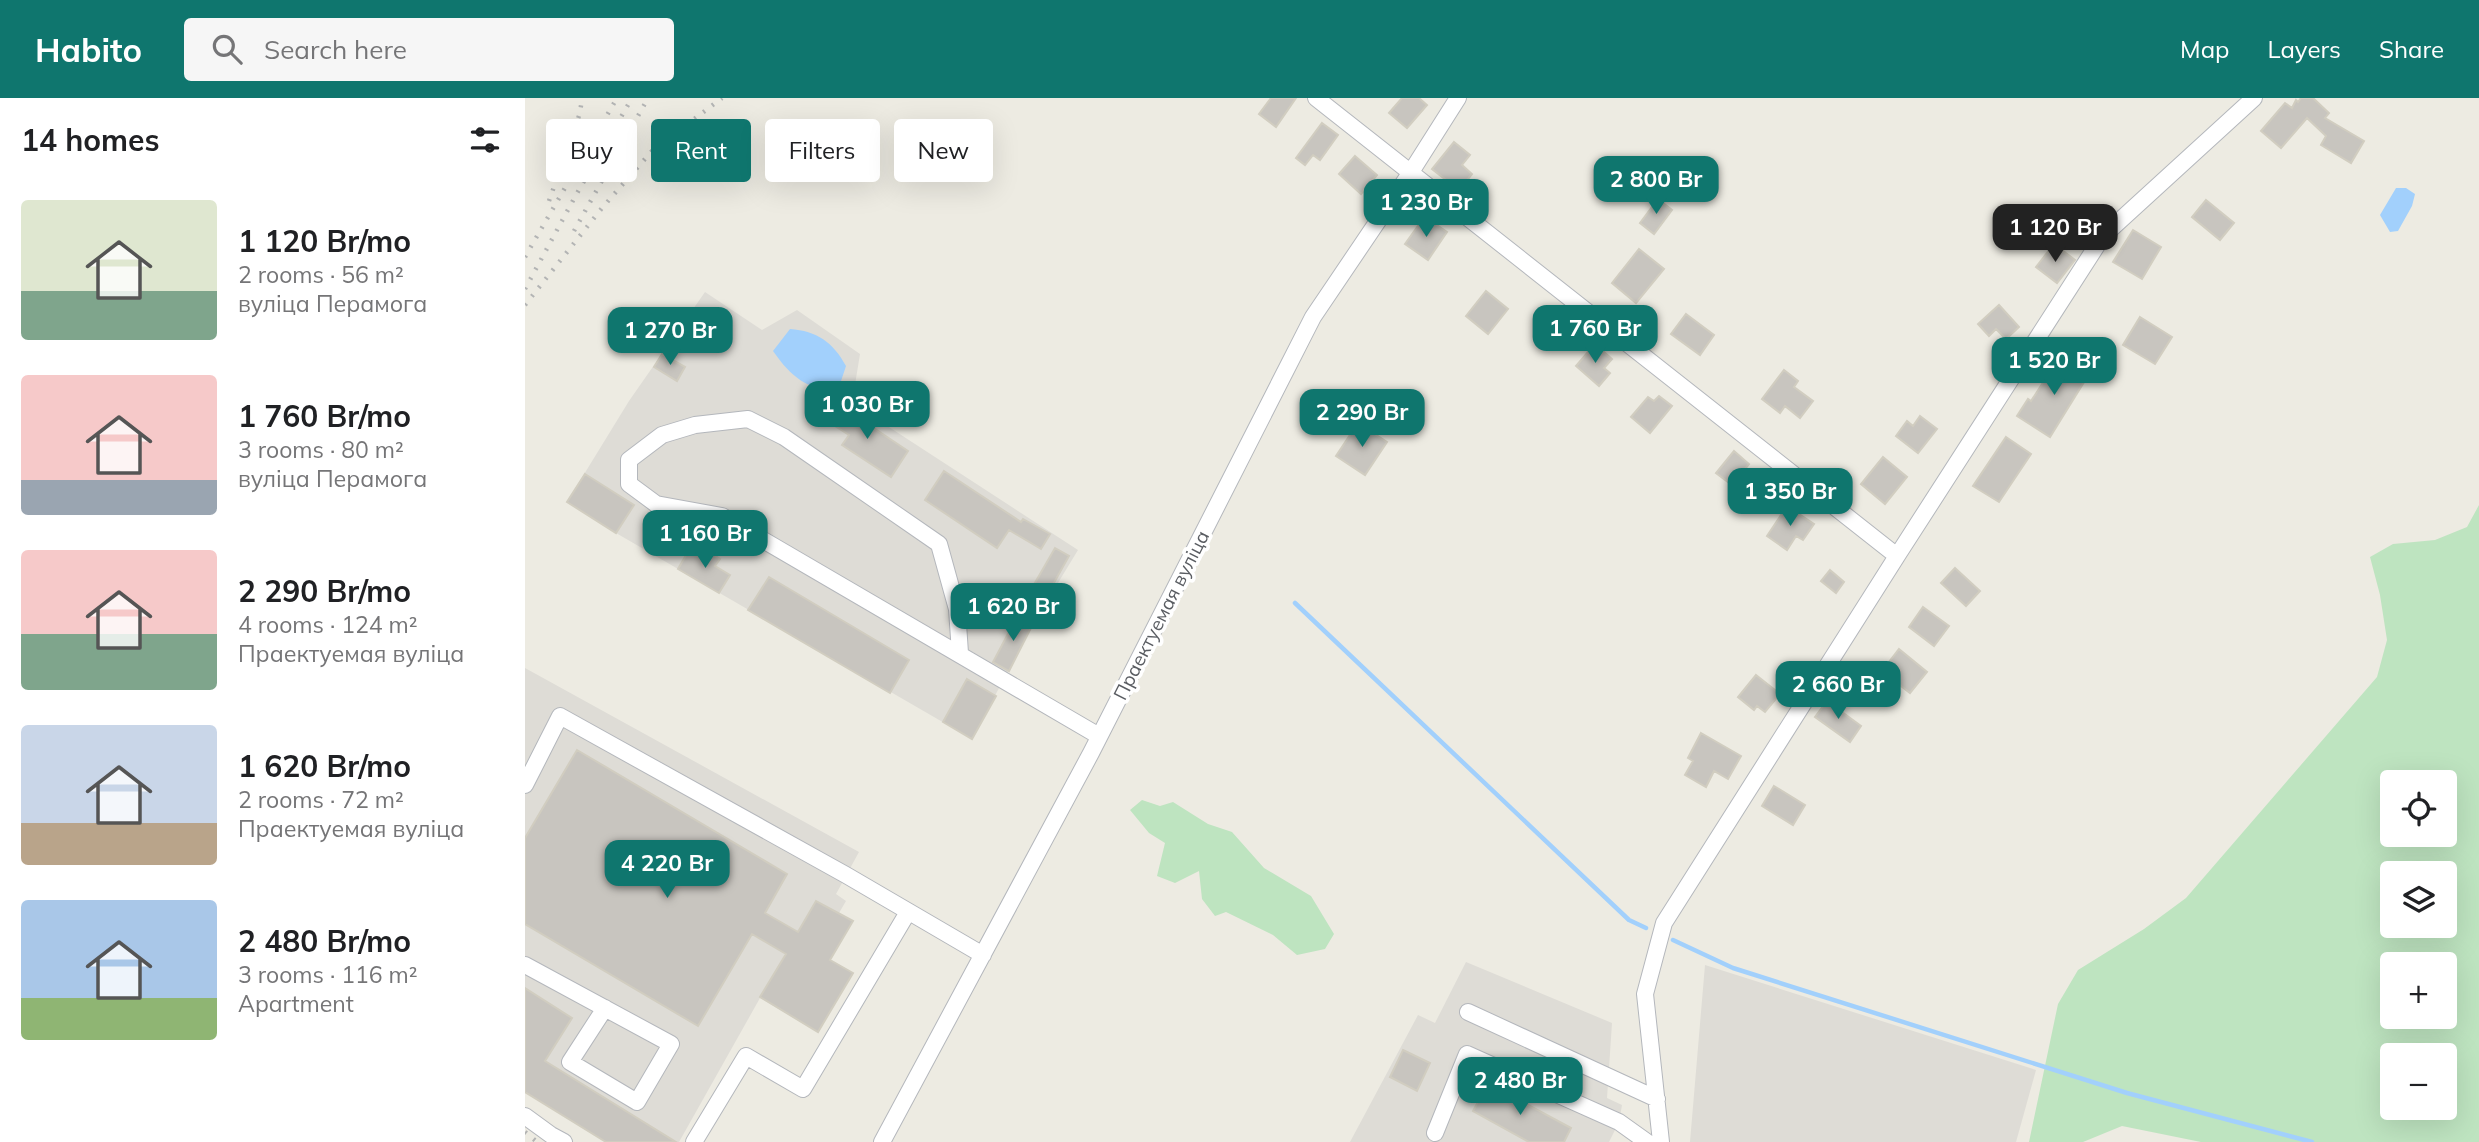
<!DOCTYPE html>
<html lang="en">
<head>
<meta charset="utf-8">
<style>
	:root { --surface:#fff; --page:#f6f6f6; --text:#202124; --muted:#757577; --accent:#0f766e }
	body { margin:0; font-family:Mulish,sans-serif; background:var(--page); color:var(--text); height:100vh; display:flex; flex-direction:column; font-size:26px; white-space:nowrap }
	* { box-sizing:border-box; margin:0 }
	p { font-size:23px; color:var(--muted) }
	.icon { flex:none; width:38px; height:38px; fill:none; stroke:currentColor; stroke-width:2; stroke-linecap:round; stroke-linejoin:round }
	.map { position:relative; flex:1; overflow:hidden }
	.panel { display:flex; flex-direction:column; background:var(--surface); width:525px }
	.panel>* { flex:none }
	.guide { position:absolute; left:21px; top:21px; width:665px; height:63px; display:flex; gap:14px }
	.controls { position:absolute; left:1855px; top:672px; display:grid; gap:14px }
	.controls a { display:grid; place-items:center; width:77px; height:77px; border-radius:7px; background:var(--surface); box-shadow:0 7px 28px #0002; font-size:35px }
	.price { position:absolute; translate:-50% -60px; padding:0 16px; border-radius:14px; background:var(--accent); color:#fff; font-size:23px; line-height:46px; filter:drop-shadow(0 2px 4px #0008) }
	.price::after { content:''; position:absolute; left:50%; top:42px; width:21px; height:16px; margin-left:-10px; background:inherit; clip-path:polygon(0 0,100% 0,50% 100%) }
	.price.active { background:#222; color:#fff }
	ul { padding:0; list-style:none }
	li { display:flex; align-items:center; gap:21px; height:175px; padding:0 21px }
	li span { display:grid; place-items:center; flex:none; width:196px; height:140px; border-radius:7px; color:#555 }
	li>.icon { margin-inline-start:auto }
	span .icon { width:84px; height:84px; fill:#fffc; stroke-width:1 }
	li b { font-size:30px }
	h2 { display:flex; justify-content:space-between; align-items:center; height:84px; padding:0 21px; font-size:30px }
	.chip { padding:0 24px; border-radius:7px; background:var(--surface); box-shadow:0 7px 28px #0002; font-size:24px; line-height:63px }
	.chip.active { background:var(--accent); color:#fff }
	header { display:flex; align-items:center; gap:42px; box-sizing:border-box; height:98px; padding:0 35px; background:var(--accent); color:#fff }
	header strong { font-size:33px }
	nav { display:flex; gap:38px; margin-inline-start:auto; font-size:24px }
	.search { width:490px; height:63px; background:var(--page); display:flex; align-items:center; gap:18px; box-sizing:border-box; padding:0 24px; border-radius:7px; color:var(--muted); font-size:26px }
	main { display:flex; flex:1; min-height:0 }
	.map>svg:first-child { display:block }
</style>
</head>
<body>
<header>
<strong>Habito</strong>
<div class="search"><svg class="icon" aria-label="search" viewBox="0 0 24 24"><circle cx="10" cy="10" r="6"/><path d="M15 15l6 6"/></svg>Search here</div>
<nav><a>Map</a><a>Layers</a><a>Share</a></nav>
</header>
<main>
<section class="panel">
<h2>14 homes<svg class="icon" aria-label="filters" viewBox="0 0 24 24"><path d="M4 7h16M4 17h16"/><circle cx="9" cy="7" r="2"/><circle cx="15" cy="17" r="2"/></svg></h2>
<ul>
<li><span style="background:linear-gradient(#dfe7d0 65%,#7fa58c 0)"><svg class="icon" aria-label="home" viewBox="0 0 24 24"><path d="M3 11l9-7 9 7M6 9v11h12V9"/></svg></span><div><b>1 120 Br/mo</b><p>2 rooms · 56 m²</p><p>вуліца Перамога</p></div></li>
<li><span style="background:linear-gradient(#f6c9c9 75%,#9aa5b1 0)"><svg class="icon" aria-label="home" viewBox="0 0 24 24"><path d="M3 11l9-7 9 7M6 9v11h12V9"/></svg></span><div><b>1 760 Br/mo</b><p>3 rooms · 80 m²</p><p>вуліца Перамога</p></div></li>
<li><span style="background:linear-gradient(#f6c9c9 60%,#7fa58c 0)"><svg class="icon" aria-label="home" viewBox="0 0 24 24"><path d="M3 11l9-7 9 7M6 9v11h12V9"/></svg></span><div><b>2 290 Br/mo</b><p>4 rooms · 124 m²</p><p>Праектуемая вуліца</p></div></li>
<li><span style="background:linear-gradient(#c9d6e8 70%,#b9a48a 0)"><svg class="icon" aria-label="home" viewBox="0 0 24 24"><path d="M3 11l9-7 9 7M6 9v11h12V9"/></svg></span><div><b>1 620 Br/mo</b><p>2 rooms · 72 m²</p><p>Праектуемая вуліца</p></div></li>
<li><span style="background:linear-gradient(#a9c7e8 70%,#8fb573 0)"><svg class="icon" aria-label="home" viewBox="0 0 24 24"><path d="M3 11l9-7 9 7M6 9v11h12V9"/></svg></span><div><b>2 480 Br/mo</b><p>3 rooms · 116 m²</p><p>Apartment</p></div></li>
</ul>
</section>
<div class="map">
<svg width="1954" height="1044" viewBox="0 0 1954 1044">
	<rect width="100%" height="100%" fill="#edebe2"/>
	<path fill="#dedcd6" d="M180,194L237,232L272,212L335,256L327,305L553,452L508,526L447,641L91,435L42,404L104,303Z
		M0,570L334,754L311,796L321,803L314,815L328,823L305,861L328,875L293,934L235,900L154,1044H81L0,994Z
		M941,864L1087,925L1082,1000L1097,1007L1094,1024L1084,1044H825L893,917L910,925Z
		M1180,867L1511,972L1491,1044H1165Z"/>
	<path fill="#bee4c0" fill-rule="evenodd" d="M1954,407V1044H1676L1597,1028L1558,1044H1504L1533,906L1553,872L1619,831L1661,800L1852,579L1862,542L1855,497L1845,459L1868,446L1910,442L1942,429ZM1867,684H1920V737H1867ZM1867,775H1920V828H1867ZM1867,866H1920V919H1867ZM1867,957H1920V1010H1867Z
		M617,702L635,708L648,704L683,726L707,734L739,770L786,798L809,836L800,851L772,857L748,837L701,814L690,818L677,801L674,773L650,785L632,778L640,745L624,735L605,712Z"/>
	<path fill="#a2d0fc" d="M1871,90H1881L1890,96L1887,108L1873,133L1865,134L1855,117Z
		M265,231C292,233 308,244 321,268L312,295C280,289 267,280 248,253Z"/>
	<g fill="none" stroke-linecap="round" stroke-linejoin="round">
		<path stroke="#a2d0fc" stroke-width="4.5" d="M770,505L1104,822L1121,830
			M1148,842L1208,870L1602,995L1787,1044"/>
	</g>
	<path fill="#c8c5bf" stroke="#d1cdc0" stroke-width="2" d="M746,0H771L751,29L734,16Z
		M877,0H894L902,7L882,30L864,15Z
		M1776,0H1788L1804,15L1800,20L1839,43L1826,65L1796,47L1801,38L1782,20L1756,50L1736,33L1760,5L1767,10L1771,2L1773,4Z
		M797,25L813,37L795,62L788,57L780,67L771,60Z
		M929,44L945,57L937,67L947,76L934,92L907,71Z
		M830,58L852,77L836,96L814,76Z
		M1133,101L1147,112L1129,136L1115,125Z
		M1681,102L1709,125L1695,142L1667,119Z
		M906,123L922,134L903,162L880,146L895,125L901,129Z
		M1608,132L1636,149L1617,181L1588,164Z
		M1529,146L1550,162L1532,185L1511,169Z
		M1114,151L1139,171L1111,205L1087,185Z
		M961,193L983,211L963,236L941,218Z
		M1474,207L1494,229L1481,241L1471,231L1464,238L1453,226Z
		M1161,216L1189,237L1175,257L1146,236Z
		M1615,219L1647,239L1630,266L1598,247Z
		M1070,246L1087,261L1079,270L1085,275L1074,288L1051,268Z
		M137,256L160,269L152,283L129,269Z
		M1536,257L1564,276L1525,339L1492,318L1503,301L1506,303Z
		M1259,272L1273,283L1269,289L1288,303L1275,320L1260,308L1255,315L1237,301Z
		M1134,298L1147,308L1125,335L1106,319L1123,299L1129,303Z
		M310,304L383,353L366,379L317,347L324,337L299,321Z
		M1395,318L1412,331L1393,355L1371,338L1382,323L1388,328Z
		M833,325L862,344L840,377L811,358Z
		M1481,339L1506,356L1474,404L1448,388Z
		M1209,353L1224,366L1207,387L1191,375Z
		M1358,359L1382,379L1360,406L1336,386Z
		M419,373L496,424L498,421L525,436L516,451L484,432L472,450L400,402Z
		M60,376L109,407L91,435L42,404Z
		M1262,408L1289,426L1278,442L1271,438L1262,452L1242,438Z
		M530,450L544,458L521,499L507,490Z
		M164,452L178,461L183,453L195,461L190,468L205,477L194,495L153,471Z
		M1430,470L1455,493L1441,508L1416,485Z
		M1305,472L1319,484L1311,495L1296,483Z
		M244,479L384,562L365,595L223,512Z
		M1398,509L1424,528L1409,548L1384,529Z
		M493,517L508,526L484,573L468,564Z
		M1374,551L1402,574L1385,595L1357,573Z
		M1231,577L1255,596L1240,614L1232,608L1229,612L1213,599Z
		M442,581L471,598L447,641L418,624Z
		M1302,603L1336,628L1325,644L1290,619Z
		M1176,635L1216,658L1203,681L1189,673L1181,689L1160,677L1168,663L1163,660Z
		M52,652L262,776L240,815L273,834L291,803L328,823L305,862L328,875L293,934L235,899L261,856L227,836L173,928L0,826V740Z
		M1249,688L1280,707L1268,727L1237,708Z
		M0,890L47,920L20,963L151,1044H81L0,994Z
		M878,952L905,965L892,993L865,979Z
		M963,985L1046,1030L1039,1044H1004L948,1013Z"/>
	<g fill="none" stroke-linecap="round" stroke-linejoin="round">
		<g stroke="#b4b7bc" stroke-width="18">
			<path id="minor" d="M791,0L1372,458L1578,138L1729,0
				M435,555L432,511L414,446L259,339L223,321L170,327L137,337L104,362V386L131,406L197,418L574,638
				M0,687L35,618L321,777L458,857
				M0,867L146,946L112,1004L45,964L80,910
				M943,914L1132,1001
				M0,1018L26,1037L39,1044
				M910,1035L942,956L1094,1024L1122,1044
				M169,1044L221,958L278,991L383,814
				M357,1044L566,655L788,219L886,74L933,0
				M1136,1044L1120,896L1139,825L1372,458"/>
		</g>
		<use href="#minor" stroke="#fff" stroke-width="16"/>
		<path stroke="#b3b4b4" stroke-width="4.5" stroke-dasharray="2 9" stroke-linecap="butt" d="M24,103L55,15L57,0
			M49,133L123,0
			M0,159L92,0
			M0,191L51,97L107,0
			M0,207L77,110L127,53L197,0
			M0,1034L12,1044"/>
	</g>
	<g text-anchor="middle" stroke-width="7" stroke-linejoin="round" paint-order="stroke">
		<g font-size="19" fill="#5a5d62" stroke="#fff">
			<text transform="translate(636 517) rotate(-63)" y="7">Праектуемая вуліца</text>
		</g>
	</g>
</svg>
<div class="controls">
<a><svg class="icon" aria-label="locate" viewBox="0 0 24 24"><circle cx="12" cy="12" r="6"/><path d="M12 2v4M12 18v4M2 12h4M18 12h4"/></svg></a>
<a><svg class="icon" aria-label="layers" viewBox="0 0 24 24"><path d="M12 4l9 5-9 5-9-5zM3 14l9 5 9-5"/></svg></a>
<a>+</a>
<a>−</a>
</div>
<b class="price" style="left:1131px;top:118px">2 800 Br</b>
<b class="price" style="left:901px;top:141px">1 230 Br</b>
<b class="price active" style="left:1530px;top:166px">1 120 Br</b>
<b class="price" style="left:1070px;top:267px">1 760 Br</b>
<b class="price" style="left:145px;top:269px">1 270 Br</b>
<b class="price" style="left:1529px;top:299px">1 520 Br</b>
<b class="price" style="left:342px;top:343px">1 030 Br</b>
<b class="price" style="left:837px;top:351px">2 290 Br</b>
<b class="price" style="left:1265px;top:430px">1 350 Br</b>
<b class="price" style="left:180px;top:472px">1 160 Br</b>
<b class="price" style="left:488px;top:545px">1 620 Br</b>
<b class="price" style="left:1313px;top:623px">2 660 Br</b>
<b class="price" style="left:142px;top:802px">4 220 Br</b>
<b class="price" style="left:995px;top:1019px">2 480 Br</b>
<div class="guide">
<a class="chip">Buy</a>
<a class="chip active">Rent</a>
<a class="chip">Filters</a>
<a class="chip">New</a>
</div>
</div>
</main>
</body>
</html>
